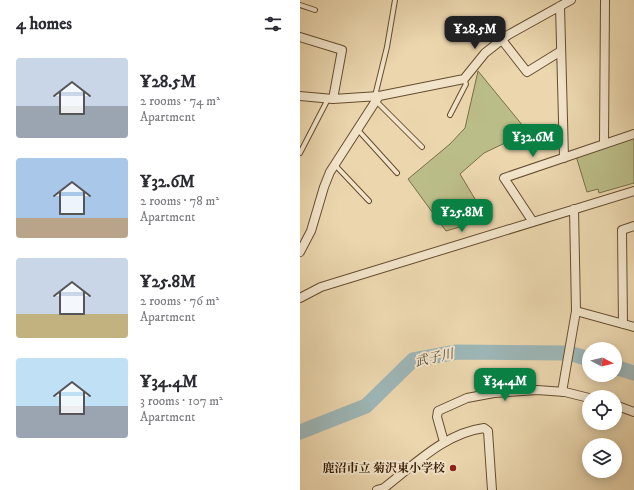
<!DOCTYPE html>
<html lang="en">
<head>
<meta charset="utf-8">
<style>
	:root { --surface:#fff; --page:#f7f7f7; --text:#2b2b33; --muted:#7c7c81; --accent:#0b8043 }
	body { margin:0; font-family:"IM FELL DW Pica","Noto Serif JP",serif; background:var(--page); color:var(--text); height:100vh; display:flex; flex-direction:column; font-size:15px; white-space:nowrap }
	* { box-sizing:border-box; margin:0 }
	p { font-size:13px; color:var(--muted) }
	.icon { flex:none; width:22px; height:22px; fill:none; stroke:currentColor; stroke-width:2; stroke-linecap:round; stroke-linejoin:round }
	.map { position:relative; flex:1; overflow:hidden }
	.drawer { display:flex; flex-direction:column; background:var(--surface); width:300px }
	.drawer>* { flex:none }
	.needle { width:26px; rotate:97deg }
	.buttons { position:absolute; left:282px; top:342px; display:grid; gap:8px }
	.buttons a { display:grid; place-items:center; width:40px; height:40px; border-radius:50%; background:var(--surface); box-shadow:0 2px 10px #0003; font-size:20px }
	.price { position:absolute; translate:-50% -34px; padding:0 9px; border-radius:8px; background:var(--accent); color:#fff; font-size:13px; line-height:26px; filter:drop-shadow(0 1px 2px #0008) }
	.price::after { content:''; position:absolute; left:50%; top:24px; width:12px; height:9px; margin-left:-6px; background:inherit; clip-path:polygon(0 0,100% 0,50% 100%) }
	.price.current { background:#222; color:#fff }
	ul { padding:0; list-style:none }
	li { display:flex; align-items:center; gap:12px; height:100px; padding:0 16px }
	li span { display:grid; place-items:center; flex:none; width:112px; height:80px; border-radius:4px; color:#555 }
	li>.icon { margin-inline-start:auto }
	span .icon { width:48px; height:48px; fill:#fffc; stroke-width:1 }
	li b { font-size:17px }
	h2 { display:flex; justify-content:space-between; align-items:center; height:48px; padding:0 16px; font-size:17px }
	main { display:flex; flex:1; min-height:0 }
	.map>svg:first-child { display:block }
</style>
</head>
<body>
<main>
<section class="drawer">
<h2>4 homes<svg class="icon" aria-label="filters" viewBox="0 0 24 24"><path d="M4 7h16M4 17h16"/><circle cx="9" cy="7" r="2"/><circle cx="15" cy="17" r="2"/></svg></h2>
<ul>
<li><span style="background:linear-gradient(#c9d6e8 60%,#9aa5b1 0)"><svg class="icon" aria-label="home" viewBox="0 0 24 24"><path d="M3 11l9-7 9 7M6 9v11h12V9"/></svg></span><div><b>¥28.5M</b><p>2 rooms · 74 m²</p><p>Apartment</p></div></li>
<li><span style="background:linear-gradient(#a9c7e8 75%,#b9a48a 0)"><svg class="icon" aria-label="home" viewBox="0 0 24 24"><path d="M3 11l9-7 9 7M6 9v11h12V9"/></svg></span><div><b>¥32.6M</b><p>2 rooms · 78 m²</p><p>Apartment</p></div></li>
<li><span style="background:linear-gradient(#c9d6e8 70%,#c2b280 0)"><svg class="icon" aria-label="home" viewBox="0 0 24 24"><path d="M3 11l9-7 9 7M6 9v11h12V9"/></svg></span><div><b>¥25.8M</b><p>2 rooms · 76 m²</p><p>Apartment</p></div></li>
<li><span style="background:linear-gradient(#bfe0f5 60%,#9aa5b1 0)"><svg class="icon" aria-label="home" viewBox="0 0 24 24"><path d="M3 11l9-7 9 7M6 9v11h12V9"/></svg></span><div><b>¥34.4M</b><p>3 rooms · 107 m²</p><p>Apartment</p></div></li>
</ul>
</section>
<div class="map">
<svg width="334" height="490" viewBox="0 0 334 490">
	<rect width="100%" height="100%" fill="#ebd6ae"/>
	<filter id="stains"><feTurbulence type="fractalNoise" baseFrequency=".005" numOctaves="4"/><feColorMatrix values="0 0 0 0 .2 0 0 0 0 .09 0 0 0 0 .02 0 0 0 .5 -.17"/></filter>
	<radialGradient id="worn" r=".72"><stop offset=".6" stop-color="#630" stop-opacity="0"/><stop offset="1" stop-color="#630" stop-opacity=".3"/></radialGradient>
	<path fill="#bbbd88" stroke="#7a6e46" d="M178,71L228,132L184,153L160,174L187,219L146,231L108,179L150,144L165,128Z
		M334,138V183L299,193L298,189L287,192L276,156Z"/>
	<g fill="none" stroke-linecap="round" stroke-linejoin="round">
		<path stroke="#9db6b6" stroke-width="15" d="M315,367L334,373
			M0,432L66,406L113,360L157,352L269,353L289,359"/>
		<g stroke="#654d2e" stroke-width="6">
			<path id="lane" d="M0,5L15,10
				M75,96L87,47L95,0
				M76,101L122,147
				M150,115L166,84L164,79
				M58,130L97,173
				M0,153L28,99
				M35,165L69,201"/>
		</g>
		<g stroke="#654d2e" stroke-width="10">
			<path id="street" d="M260,6L264,158
				M0,37L42,50L33,99
				M202,40L227,72L261,51
				M0,96L33,99L79,96L164,79L185,53L208,35L271,0
				M304,144L305,0
				M233,222L204,178L334,134
				M0,252L11,231L24,187L30,172L79,96
				M0,298L21,287L334,191
				M276,311L334,327
				M323,324L322,230L334,226
				M262,392L276,311L274,209
				M315,405L334,412
				M144,442L137,417L138,411L167,398L194,393L237,390L265,392L289,398
				M77,490L84,488C114,465 145,433 184,428L188,431L192,490"/>
		</g>
		<use href="#lane" stroke="#f2e4ca" stroke-width="4"/>
		<use href="#street" stroke="#f2e4ca" stroke-width="8"/>
	</g>
	<circle fill="#8f2418" stroke="#f2e4ca" stroke-width="1.5" cx="153" cy="468" r="4"/>
	<g text-anchor="middle" stroke-width="4" stroke-linejoin="round" paint-order="stroke">
		<g font-size="12" font-weight="bold" fill="#381f04" stroke="#f2e4ca" text-anchor="end">
			<text x="145" y="472">鹿沼市立 菊沢東小学校</text>
		</g>
		<g font-size="13" font-style="italic" fill="#564c39" stroke="#f2e4ca">
			<text transform="translate(134 357) rotate(-13)" y="5">武子川</text>
		</g>
	</g>
	<rect width="100%" height="100%" filter="url(#stains)"/>
	<rect width="100%" height="100%" fill="url(#worn)"/>
</svg>
<div class="buttons">
<a><svg class="needle" viewBox="-14 -14 28 28"><path d="M0-13l5 13h-10z" fill="#e53935"/><path d="M0 13l5-13h-10z" fill="#7c7c81"/></svg></a>
<a><svg class="icon" aria-label="locate" viewBox="0 0 24 24"><circle cx="12" cy="12" r="6"/><path d="M12 2v4M12 18v4M2 12h4M18 12h4"/></svg></a>
<a><svg class="icon" aria-label="layers" viewBox="0 0 24 24"><path d="M12 4l9 5-9 5-9-5zM3 14l9 5 9-5"/></svg></a>
</div>
<b class="price current" style="left:175px;top:50px">¥28.5M</b>
<b class="price" style="left:233px;top:158px">¥32.6M</b>
<b class="price" style="left:162px;top:233px">¥25.8M</b>
<b class="price" style="left:205px;top:402px">¥34.4M</b>
</div>
</main>
</body>
</html>
